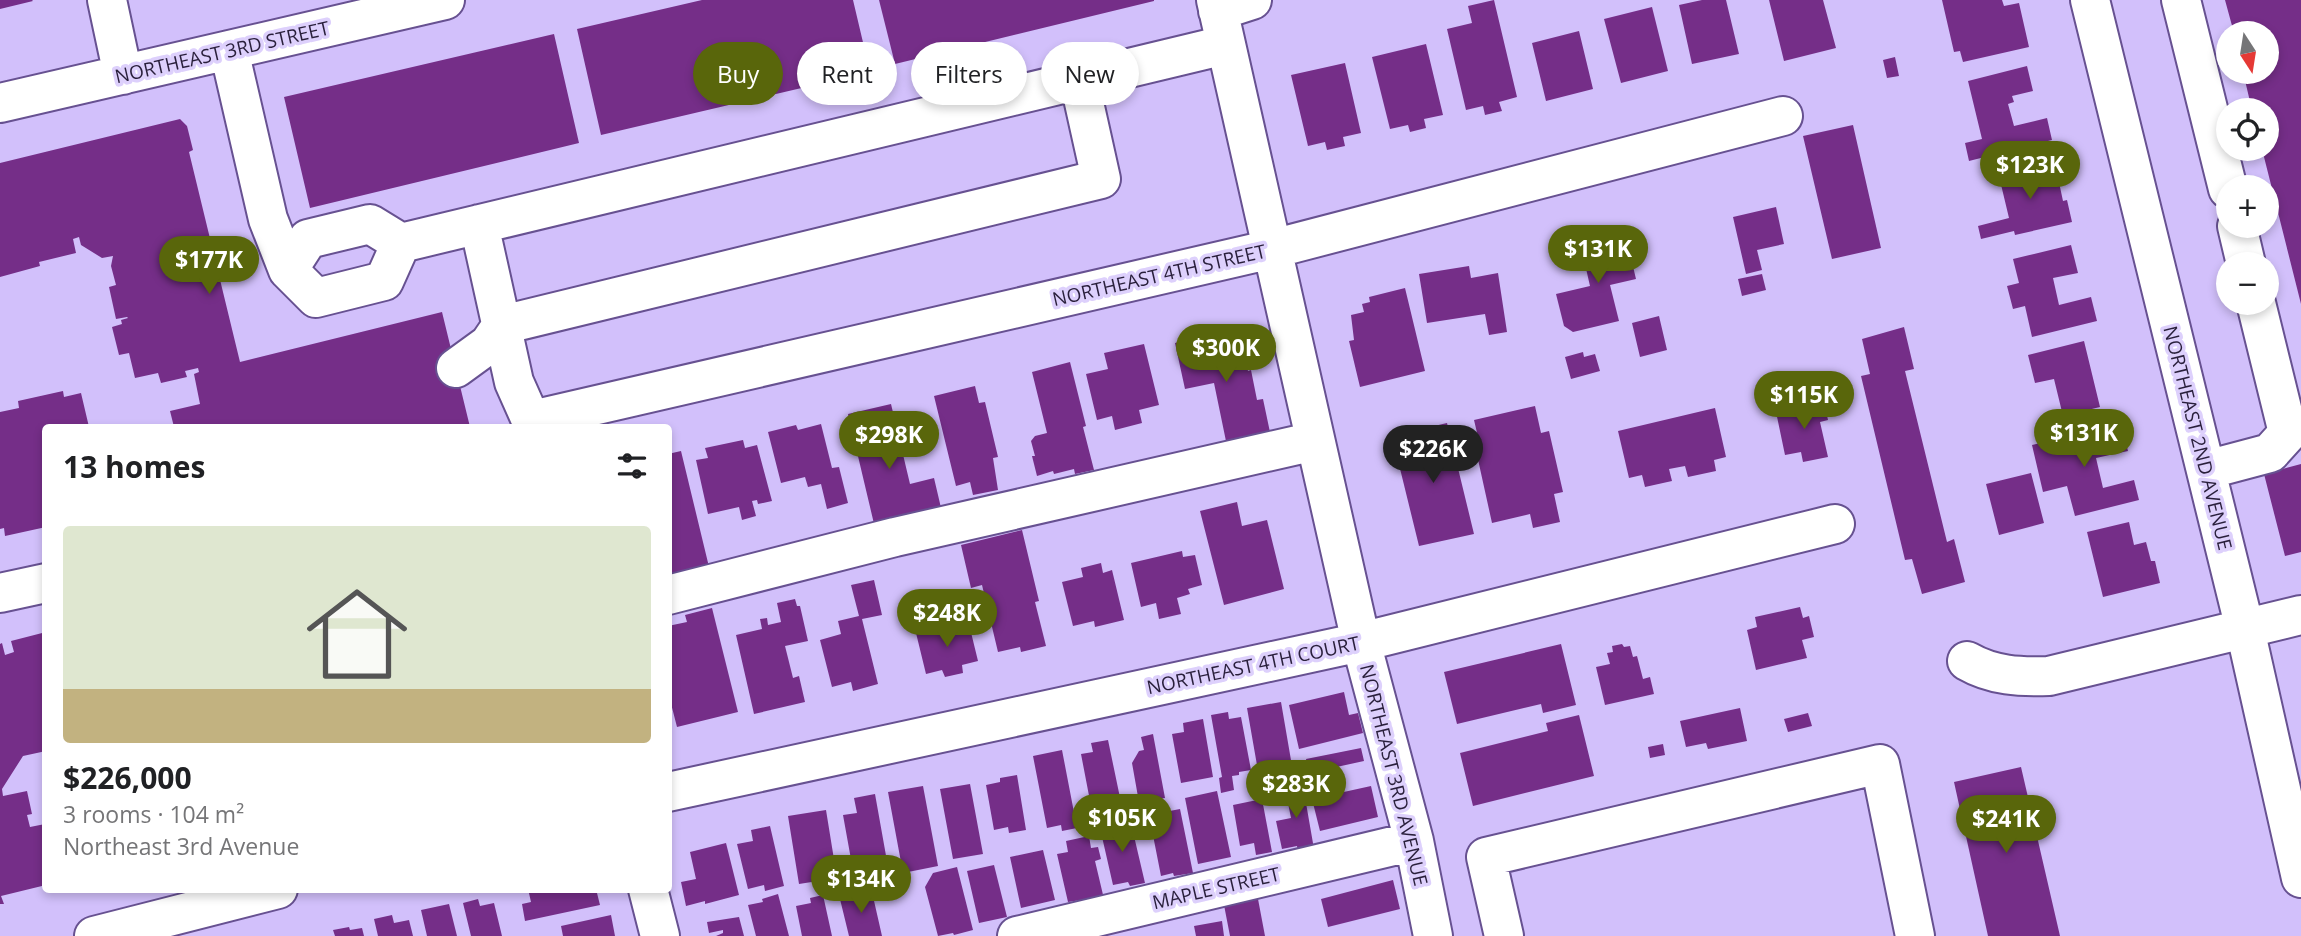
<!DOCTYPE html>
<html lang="en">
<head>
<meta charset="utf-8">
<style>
	:root { --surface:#fff; --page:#f2f2f2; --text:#202124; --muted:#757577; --accent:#59660b }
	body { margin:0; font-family:"Open Sans",sans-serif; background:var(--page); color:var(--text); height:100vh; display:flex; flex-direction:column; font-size:26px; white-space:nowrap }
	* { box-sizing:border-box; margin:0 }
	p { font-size:23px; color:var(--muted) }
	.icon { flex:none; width:38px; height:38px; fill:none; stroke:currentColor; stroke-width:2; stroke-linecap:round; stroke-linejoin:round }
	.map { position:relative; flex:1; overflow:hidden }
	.sheet { position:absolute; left:42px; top:424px; width:630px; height:469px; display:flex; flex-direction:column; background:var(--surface); border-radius:7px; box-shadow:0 4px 10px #0003 }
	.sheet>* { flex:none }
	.top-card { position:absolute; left:693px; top:42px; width:665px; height:63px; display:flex; gap:14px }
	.needle { width:46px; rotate:168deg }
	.tools { position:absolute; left:2216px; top:21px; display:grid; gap:14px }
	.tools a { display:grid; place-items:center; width:63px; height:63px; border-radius:50%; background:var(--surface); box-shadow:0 4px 10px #0003; font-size:35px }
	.price { position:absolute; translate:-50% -60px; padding:0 16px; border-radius:24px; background:var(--accent); color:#fff; font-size:23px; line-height:46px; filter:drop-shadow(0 2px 4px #0008) }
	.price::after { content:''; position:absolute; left:50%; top:42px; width:21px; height:16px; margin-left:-10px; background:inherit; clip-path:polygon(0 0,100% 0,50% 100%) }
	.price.selected { background:#222; color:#fff }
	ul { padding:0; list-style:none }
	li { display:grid; align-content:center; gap:14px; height:371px; padding:0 21px }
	li span { display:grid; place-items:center; height:217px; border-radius:7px; color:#555 }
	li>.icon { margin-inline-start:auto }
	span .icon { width:126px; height:126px; fill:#fffc; stroke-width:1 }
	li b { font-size:30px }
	h2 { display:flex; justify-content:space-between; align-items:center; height:84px; padding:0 21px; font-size:30px }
	.tag { padding:0 24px; border-radius:32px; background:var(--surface); box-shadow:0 4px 10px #0003; font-size:24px; line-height:63px }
	.tag.selected { background:var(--accent); color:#fff }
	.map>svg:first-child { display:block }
</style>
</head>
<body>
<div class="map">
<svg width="2301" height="936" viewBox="0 0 2301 936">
	<rect width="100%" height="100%" fill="#d2c0fb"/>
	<path fill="#752e88" d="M0,0H32L33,1L0,9Z
		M702,0H853L870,72L601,135L577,29Z
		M879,0H1154V1L895,64Z
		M1494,0L1517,97L1499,102L1502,111L1485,115L1483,106L1466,110L1447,29L1472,23L1468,6Z
		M1702,0H1726L1739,54L1692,64L1679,5Z
		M1769,0H1823L1836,48L1784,61Z
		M1942,0H2002L2004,6L2019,3L2029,47L1963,62L1960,51L1954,52Z
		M2225,0H2301V304L2262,149H2266V110H2252L2243,72H2266V33H2234Z
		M1652,7L1668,71L1621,83L1604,19Z
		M1579,31L1593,89L1546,101L1532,43Z
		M554,34L579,143L310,208L284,97Z
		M1426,44L1443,115L1424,119L1426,128L1410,132L1408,125L1390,129L1372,57Z
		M1895,57L1899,76L1887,78L1883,60Z
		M1345,63L1361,133L1343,137L1345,146L1327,150L1325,142L1308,146L1291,75Z
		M2027,66L2033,91L2012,96L2014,102L2008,104L2014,126L2047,118L2052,140L1969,161L1965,143L1982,139L1968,81Z
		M180,119L187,126L193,150L189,152L240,362L442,312L470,427H174L170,411L200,404L194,374L199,372L198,368L185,371L187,377L161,383L158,373L135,378L129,353L119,355L112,327L122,324L121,320L128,318L127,317L116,319L109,287L116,285L111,266L113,256L102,258L81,245L79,237L73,239L76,253L39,262L40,266L0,277V163Z
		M1853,125L1881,248L1832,259L1803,136Z
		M2054,159L2063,201L2067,200L2072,222L2015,235L2014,231L1981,239L1978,226L2009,218L1998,172Z
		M1776,207L1784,244L1757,250L1762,270L1746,274L1733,217Z
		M1624,229L1636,279L1610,285L1619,321L1573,332L1564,326L1556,294L1590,286L1582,251L1604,246L1601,234Z
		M2071,245L2078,273L2053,278L2059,305L2091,297L2097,321L2032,337L2025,306L2013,309L2007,286L2019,283L2013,259Z
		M1469,266L1471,278L1498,273L1507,332L1489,335L1485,314L1427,323L1419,274Z
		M1762,274L1766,290L1742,296L1738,279Z
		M1405,288L1425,371L1360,387L1349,341L1354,340L1351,315L1364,312L1362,304L1370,302L1369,297Z
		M1659,316L1667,350L1640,357L1632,323Z
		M1904,327L1914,369L1905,371L1947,542L1954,539L1965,582L1922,594L1912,559L1905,560L1861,376L1870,374L1862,339Z
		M1222,329L1224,335L1239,331L1248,371L1251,370L1257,400L1263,399L1271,437L1227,446L1214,383L1185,389L1175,343L1213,335L1212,331Z
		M2084,341L2100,407L2063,416L2054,379L2035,383L2028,355Z
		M1144,344L1159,405L1139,410L1142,423L1115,430L1112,416L1097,420L1086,374L1108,369L1104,353Z
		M1583,352L1584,357L1595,354L1600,371L1571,379L1565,357Z
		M1070,362L1086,426L1083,427L1094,470L1075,474L1074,469L1054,474L1053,471L1037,476L1032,456H1035L1031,441L1035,436L1047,433L1032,372Z
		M975,386L979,403L985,402L998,457L993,458L998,490L973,495L970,482L956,486L934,396Z
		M63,391L64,397L81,393L89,427H46V527L5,536L4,528L0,529V412L19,408L18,401Z
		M1824,402L1828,420L1820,422L1828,457L1803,462L1801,452L1785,455L1776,412Z
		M891,404L910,484L934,478L942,512L875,528L848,414Z
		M1535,406L1541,433L1549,431L1563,492L1554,494L1560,522L1533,528L1530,514L1492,523L1477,455L1482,454L1474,420Z
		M1715,408L1726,457L1714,460L1716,471L1688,477L1685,466L1669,469L1672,481L1645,487L1642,475L1629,478L1618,431Z
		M1447,423L1474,534L1419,546L1392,436Z
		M821,424L832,468L839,467L848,503L827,509L821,484L808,487L805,477L781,483L768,432L796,425L798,430Z
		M2121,424L2128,451L2096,458L2103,488L2134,480L2139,500L2075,516L2067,486L2043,492L2032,445Z
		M743,440L745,448L757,445L772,501L758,504L757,500L752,501L756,516L742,520L739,507L708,514L696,460L708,458L705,448Z
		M681,451L710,571L668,581V454Z
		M2301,464V552L2285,556L2264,474Z
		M2031,473L2044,523L1999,535L1986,484Z
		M1237,502L1242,526L1267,520L1284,589L1224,605L1200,511Z
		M2129,522L2134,545L2146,542L2151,561H2155L2160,583L2103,597L2087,532Z
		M1022,530L1039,601L1035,602L1046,646L1021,652L1020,647L998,652L982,585L971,588L961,545Z
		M1182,551L1183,557L1195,555L1202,585L1188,589L1190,594L1177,598L1181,614L1159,619L1156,603L1141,607L1131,563Z
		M1101,563L1103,573L1112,570L1124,620L1095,627L1094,621L1073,626L1062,582L1083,577L1081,568Z
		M874,580L882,615L862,619L878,684L853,691L851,682L832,687L820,640L841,634L838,621L859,616L851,585Z
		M795,599L797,606H800L808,641L785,646L793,678L799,676L805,702L754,714L736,635L762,629L760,619L767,618L768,625L781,622L777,603Z
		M1800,607L1803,618L1809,616L1814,637L1802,640L1807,658L1756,670L1747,630L1757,627L1755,617Z
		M712,608L738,712L677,727L668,692V626L687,622L685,615Z
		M968,620L978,661L962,665L963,673L945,677L942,670L926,674L916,633Z
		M46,632V751L23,756L2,789L3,796L27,791L32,814L27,815L30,827L45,824L46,885L1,896L4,904H0V644L2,643L5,655L14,652L11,641Z
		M1561,644L1576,705L1543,713L1541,704L1457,724L1444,672Z
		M1622,644L1624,647L1630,646L1633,657L1637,656L1643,679L1650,677L1654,694L1605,705L1596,667L1610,664L1607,653L1613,652L1612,646Z
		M1344,692L1349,715L1358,713L1363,733L1299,749L1289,705Z
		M1281,702L1292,766L1280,768L1283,784L1261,788L1247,708Z
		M1740,708L1747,741L1708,749L1706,743L1686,747L1680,721Z
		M1228,712L1229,719L1241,717L1251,770L1239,772V775L1232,776L1234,790L1221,793L1219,778L1222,777L1211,715Z
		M1808,713L1812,726L1788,732L1784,719Z
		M1579,715L1594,776L1473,806L1460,753L1548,731L1546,723Z
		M1203,719L1213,777L1181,783L1172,734L1184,732L1183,723Z
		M1153,734L1165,798L1152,800V806L1140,808L1132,763L1139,751L1144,750L1141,737Z
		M1108,740L1123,812L1107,815L1105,803L1091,806L1081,754L1093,752L1091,743Z
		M1663,744L1665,755L1650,758L1648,747Z
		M1361,748L1364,761L1309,773L1306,759Z
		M1062,750L1077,828L1062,831L1061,825L1047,828L1033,756Z
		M2021,767L2060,936H1988L1954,782Z
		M1017,775L1026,830L1009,833L1008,827L994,830L986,785L1000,782V778Z
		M1302,780L1314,849L1298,852L1297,846L1282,849L1276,821L1291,818L1284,783Z
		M970,784L983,854L953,859L940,789Z
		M923,786L938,866L903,873L888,792Z
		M1371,786L1378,817L1320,831L1312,799Z
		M1217,791L1231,857L1198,864L1185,798Z
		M875,794L890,878L872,881L870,873L854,876L843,815L857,813L854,798Z
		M1262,799L1272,852L1256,855L1254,843L1240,846L1233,805Z
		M1180,809L1193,873L1174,876L1173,873L1161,876L1149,815Z
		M826,810L837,878L799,884L788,816Z
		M1094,815L1097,826L1083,829L1080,818Z
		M1130,819L1145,883L1130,886L1128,882L1113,885L1100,828Z
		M770,826L784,886L765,891L764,885L748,889L737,844L753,841L751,830Z
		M1089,836L1091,848L1098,847L1101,859L1095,861L1104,899L1081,904V900L1068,902L1057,854L1068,852L1066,841Z
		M726,843L739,895L705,904V901L686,906L681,882L696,879L690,852Z
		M1043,850L1055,900L1021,908L1010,857Z
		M994,865L1007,917L979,923L967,871Z
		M957,867L973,930L954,935L953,933L938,936L925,887L933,873Z
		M1393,880L1400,909L1328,927L1321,899Z
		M528,889H596L600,905L525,921L522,904L531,902Z
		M853,892L854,897L872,892L882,936H849L839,895Z
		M778,894L789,936H756L748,905L763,902L762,899Z
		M823,895L832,936H802L796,906L811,903L810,898Z
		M478,899L480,906L494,903L502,936H471L463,903Z
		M1258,899L1265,936H1230L1224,905Z
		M449,904L457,936H427L421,910Z
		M392,915L394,923L409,920L413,936H378L374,919Z
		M611,915L615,936H563L561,926Z
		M739,917L744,936H716L723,933V930L709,933L707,922Z
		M1222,921L1224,936H1196L1194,926Z
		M349,927L350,930L362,928L364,936H335L333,930Z"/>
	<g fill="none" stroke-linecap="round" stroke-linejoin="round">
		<g stroke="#675191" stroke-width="42">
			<path id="minor" d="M107,0L123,75
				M1216,0L1361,642L1414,841L1433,936
				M2090,0L2245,629L2301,878
				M2181,0L2228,189
				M1218,11L1252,0
				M229,50L268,219L288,270L316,298L384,281L401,243L370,224L308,239L288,270
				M0,103L445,0
				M479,224L514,382L534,427
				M2237,226L2246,264
				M401,243L1225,45
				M456,368L489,344L502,325L1101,179L1079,80
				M532,420L1272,249L1783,116
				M2206,470L2270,453L2288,433L2256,303
				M0,593L46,583
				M668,595L895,537L1315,441
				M1967,661C1993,676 2020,677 2049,676L2301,615
				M668,792L1361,642L1835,524
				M648,889L660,936
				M94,936L278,889
				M1017,936L1414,841
				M1504,936L1486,857L1880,764L1915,936"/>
		</g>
		<use href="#minor" stroke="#fff" stroke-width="38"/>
	</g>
	<g text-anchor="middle" stroke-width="7" stroke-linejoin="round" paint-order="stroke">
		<g font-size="19" fill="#291f3b" stroke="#ddd0fc">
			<text transform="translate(222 52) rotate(-13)" y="7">NORTHEAST 3RD STREET</text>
			<text transform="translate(1159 275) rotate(-13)" y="7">NORTHEAST 4TH STREET</text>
			<text transform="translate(2198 438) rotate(76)" y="7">NORTHEAST 2ND AVENUE</text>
			<text transform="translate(1253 665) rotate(-12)" y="7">NORTHEAST 4TH COURT</text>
			<text transform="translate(1394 775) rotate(76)" y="7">NORTHEAST 3RD AVENUE</text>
			<text transform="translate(1216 888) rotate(-13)" y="7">MAPLE STREET</text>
		</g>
	</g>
</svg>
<div class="tools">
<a><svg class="needle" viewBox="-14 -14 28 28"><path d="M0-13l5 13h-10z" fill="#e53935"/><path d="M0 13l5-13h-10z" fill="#757577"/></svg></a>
<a><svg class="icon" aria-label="locate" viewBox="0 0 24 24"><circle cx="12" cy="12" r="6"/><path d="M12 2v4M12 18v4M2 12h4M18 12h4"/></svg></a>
<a>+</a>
<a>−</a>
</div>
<b class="price" style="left:2030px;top:201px">$123K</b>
<b class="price" style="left:1598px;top:285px">$131K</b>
<b class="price" style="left:209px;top:296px">$177K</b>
<b class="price" style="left:1226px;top:384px">$300K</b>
<b class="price" style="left:1804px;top:431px">$115K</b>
<b class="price" style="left:2084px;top:469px">$131K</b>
<b class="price" style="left:889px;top:471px">$298K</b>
<b class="price selected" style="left:1433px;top:485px">$226K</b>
<b class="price" style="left:947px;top:649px">$248K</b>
<b class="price" style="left:1296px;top:820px">$283K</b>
<b class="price" style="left:1122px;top:854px">$105K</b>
<b class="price" style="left:2006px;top:855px">$241K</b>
<b class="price" style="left:861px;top:915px">$134K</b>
<div class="top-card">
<a class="tag selected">Buy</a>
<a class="tag">Rent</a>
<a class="tag">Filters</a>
<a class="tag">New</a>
</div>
<section class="sheet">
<h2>13 homes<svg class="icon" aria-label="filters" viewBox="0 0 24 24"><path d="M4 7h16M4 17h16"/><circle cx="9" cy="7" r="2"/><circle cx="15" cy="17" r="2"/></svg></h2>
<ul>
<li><span style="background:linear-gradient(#dfe7d0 75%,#c2b280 0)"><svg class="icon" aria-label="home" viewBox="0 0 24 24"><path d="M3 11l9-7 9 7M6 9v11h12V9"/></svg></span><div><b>$226,000</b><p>3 rooms · 104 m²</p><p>Northeast 3rd Avenue</p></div></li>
</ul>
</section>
</div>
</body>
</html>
